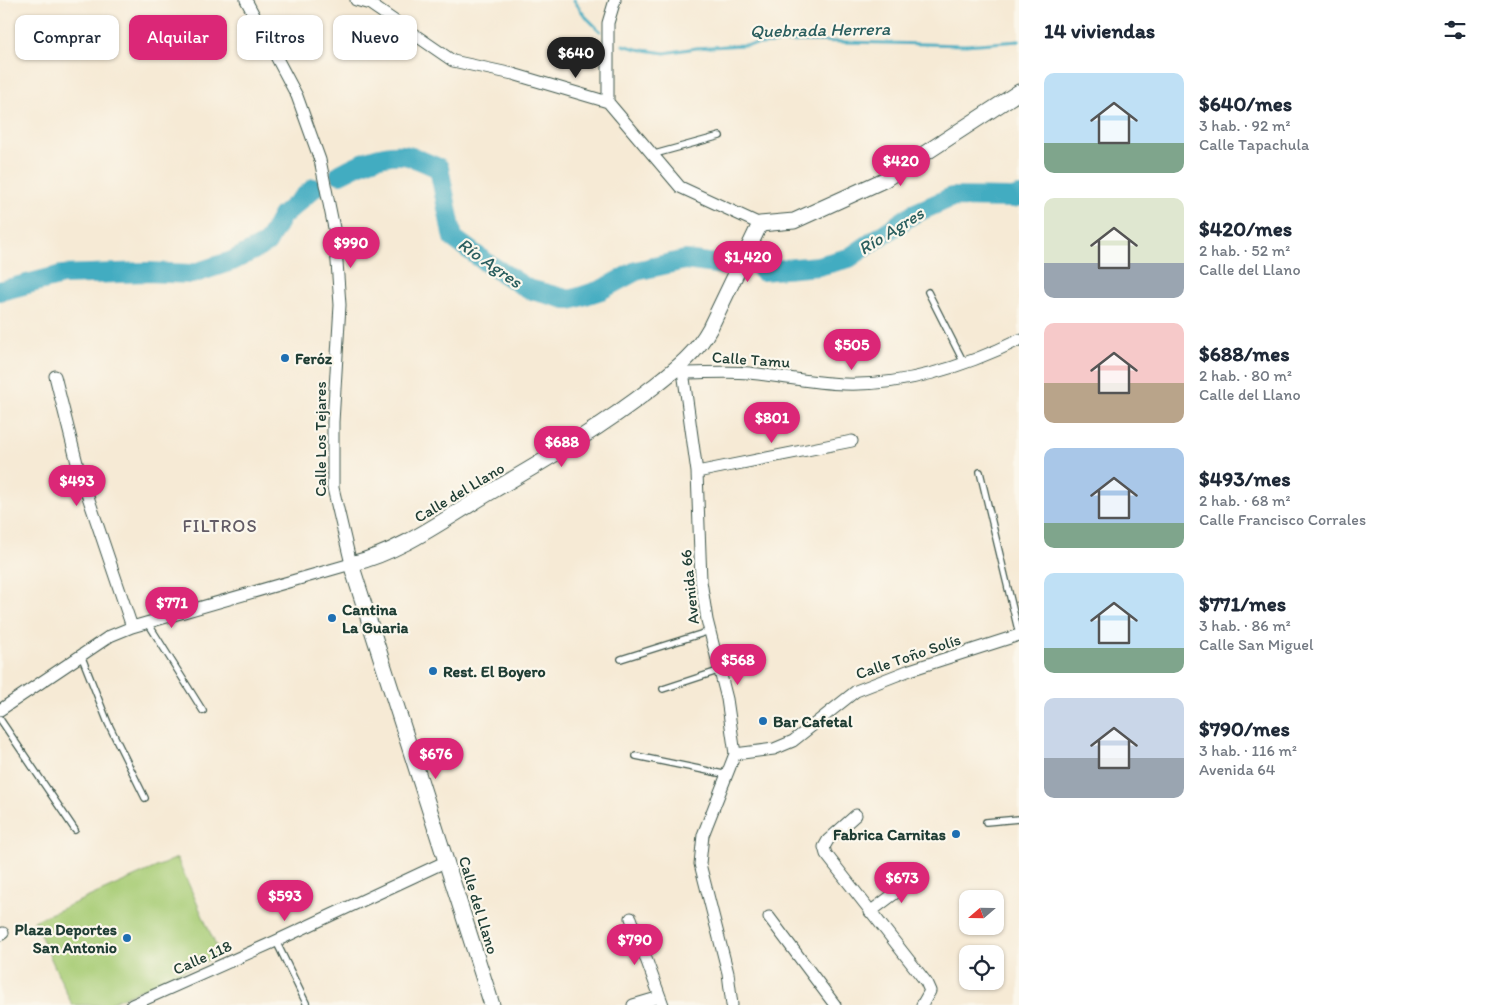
<!DOCTYPE html>
<html lang="es">
<head>
<meta charset="utf-8">
<style>
	:root { --surface:#fff; --page:#f6f6f7; --text:#1f2937; --muted:#747a83; --accent:#db2777 }
	body { margin:0; font-family:Itim,sans-serif; background:var(--page); color:var(--text); height:100vh; display:flex; flex-direction:column; font-size:19px; white-space:nowrap }
	* { box-sizing:border-box; margin:0 }
	p { font-size:16px; color:var(--muted) }
	.icon { flex:none; width:28px; height:28px; fill:none; stroke:currentColor; stroke-width:2; stroke-linecap:round; stroke-linejoin:round }
	.map { position:relative; flex:1; overflow:hidden }
	.sheet { display:flex; flex-direction:column; background:var(--surface); width:475px }
	.sheet>* { flex:none }
	.guide { position:absolute; left:15px; top:15px; width:475px; height:45px; display:flex; gap:10px }
	.needle { width:32px; rotate:250deg }
	.fabs { position:absolute; left:959px; top:890px; display:grid; gap:10px }
	.fabs a { display:grid; place-items:center; width:45px; height:45px; border-radius:10px; background:var(--surface); box-shadow:0 1px 4px #0004; font-size:25px }
	.price { position:absolute; translate:-50% -42px; padding:0 11px; border-radius:18px; background:var(--accent); color:#fff; font-size:16px; line-height:32px; filter:drop-shadow(0 1px 2px #0008) }
	.price::after { content:''; position:absolute; left:50%; top:30px; width:15px; height:11px; margin-left:-8px; background:inherit; clip-path:polygon(0 0,100% 0,50% 100%) }
	.price.selected { background:#222; color:#fff }
	ul { padding:0; list-style:none }
	li { display:flex; align-items:center; gap:15px; height:125px; padding:0 25px }
	li span { display:grid; place-items:center; flex:none; width:140px; height:100px; border-radius:10px; color:#555 }
	li>.icon { margin-inline-start:auto }
	span .icon { width:60px; height:60px; fill:#fffc; stroke-width:1 }
	li b { font-size:21px }
	h2 { display:flex; justify-content:space-between; align-items:center; height:60px; padding:0 25px; font-size:21px }
	.pill { padding:0 18px; border-radius:10px; background:var(--surface); box-shadow:0 1px 4px #0004; font-size:18px; line-height:45px }
	.pill.selected { background:var(--accent); color:#fff }
	main { display:flex; flex:1; min-height:0 }
	.map>svg:first-child { display:block }
</style>
</head>
<body>
<main>
<div class="map">
<svg width="1019" height="1005" viewBox="0 0 1019 1005">
	<rect width="100%" height="100%" fill="#fbf7ec"/>
	<filter id="ink" filterUnits="userSpaceOnUse"><feTurbulence type="fractalNoise" baseFrequency=".02" numOctaves="2"/><feDisplacementMap in="SourceGraphic" scale="10" xChannelSelector="R" yChannelSelector="G"/><feConvolveMatrix kernelMatrix="1 2 1 2 8 2 1 2 1" color-interpolation-filters="sRGB"/></filter>
	<filter id="wash" filterUnits="userSpaceOnUse"><feTurbulence type="fractalNoise" baseFrequency=".0096" numOctaves="4" result="noise"/><feDisplacementMap in="SourceGraphic" scale="20" xChannelSelector="R" yChannelSelector="G"/><feGaussianBlur stdDeviation="1.12" result="paint"/><feColorMatrix in="noise" values="0 0 0 0 0 0 0 0 0 0 0 0 0 0 0 0 0 1.4 0 .05"/><feComposite in="paint" operator="in"/></filter>
	<g filter="url(#wash)">
		<rect width="100%" height="100%" fill="#f6ead5"/>
		<path fill="#a7cc75" stroke="#638454" d="M177,858L220,955L106,1005H72L34,921Z"/>
		<g fill="none" stroke-linecap="round" stroke-linejoin="round">
			<path stroke="#42acc1" stroke-width="3" d="M574,0L584,15L600,31
				M623,45L637,49L665,53L696,48L806,41L965,45L1019,41"/>
			<path stroke="#42acc1" stroke-width="20" d="M340,174C359,164 380,153 403,155C414,156 428,164 439,168L453,238L487,263L528,289L570,300L601,290L636,271L685,260L724,265
				M762,271L818,266L849,258L913,214L952,197L1013,198L1019,196
				M0,291L62,275L147,272L192,274L232,261L267,243L282,216L314,188"/>
		</g>
	</g>
	<g filter="url(#ink)">
		<g fill="none" stroke-linecap="round" stroke-linejoin="round">
			<g stroke="#3f574c" stroke-width="8">
				<path id="lane" d="M651,155L720,136
					M928,292L965,365
					M980,472L1019,634
					M148,623L203,711
					M81,655L108,723L145,798
					M621,659L710,631
					M663,689L721,670
					M0,719L75,830
					M636,756L728,775
					M986,822L1019,819
					M276,941L307,1005"/>
			</g>
			<g stroke="#3f574c" stroke-width="13">
				<path id="street" d="M356,0L370,4L453,61L513,74L608,102L680,187L760,224
					M608,102V23L615,0
					M682,364L697,472L701,581L707,620L727,699L735,754L703,835L700,864L728,973L732,1005
					M684,373C705,373 728,371 749,373C780,376 812,383 844,384C906,386 964,367 1019,340
					M55,376L78,467L132,627
					M697,472L852,441
					M0,710L110,636L132,627L351,564L333,488V422L340,305L335,233L320,160L297,96L246,0
					M735,754L774,749L793,741L856,691L910,670L1019,635
					M856,815L828,840L824,847L826,854L926,982L930,991L922,1005
					M870,912L918,876
					M769,917L835,1005
					M631,918L663,1005
					M0,935L3,933
					M132,1005L276,941L447,861
					M633,1005L660,997"/>
			</g>
			<g stroke="#3f574c" stroke-width="17">
				<path id="secondary" d="M492,1005L351,564C404,551 447,517 494,490C549,458 603,426 653,387C676,369 696,354 710,328L760,224L794,221L884,180L1019,92"/>
			</g>
			<use href="#lane" stroke="#fff" stroke-width="5.5"/>
			<use href="#street" stroke="#fff" stroke-width="11"/>
			<use href="#secondary" stroke="#fff" stroke-width="15"/>
		</g>
	</g>
	<g fill="#1f6fb2" stroke="#fbf7ec" stroke-width="2">
		<circle cx="285" cy="358" r="5"/>
		<circle cx="332" cy="618" r="5"/>
		<circle cx="433" cy="671" r="5"/>
		<circle cx="763" cy="721" r="5"/>
		<circle cx="956" cy="834" r="5"/>
		<circle cx="127" cy="938" r="5"/>
	</g>
	<g text-anchor="middle" stroke-width="4.5" stroke-linejoin="round" paint-order="stroke">
		<g font-size="16" font-weight="bold" fill="#1f3d34" stroke="#fbf7ec" text-anchor="start">
			<text x="295" y="364">Feróz</text>
			<text x="342" y="615">Cantina<tspan x="342" dy="18">La Guaria</tspan></text>
			<text x="443" y="677">Rest. El Boyero</text>
			<text x="773" y="727">Bar Cafetal</text>
			<text x="946" y="840" text-anchor="end">Fabrica Carnitas</text>
			<text x="117" y="935" text-anchor="end">Plaza Deportes<tspan x="117" dy="18">San Antonio</tspan></text>
		</g>
		<g font-size="16" fill="#1f3d34" stroke="#fbf7ec">
			<text transform="translate(751 359) rotate(4)" y="6">Calle Tamu</text>
			<text transform="translate(320 439) rotate(-90)" y="6">Calle Los Tejares</text>
			<text transform="translate(459 492) rotate(-31)" y="6">Calle del Llano</text>
			<text transform="translate(689 587) rotate(-96)" y="6">Avenida 66</text>
			<text transform="translate(908 656) rotate(-19)" y="6">Calle Toño Solís</text>
			<text transform="translate(479 905) rotate(73)" y="6">Calle del Llano</text>
			<text transform="translate(202 957) rotate(-24)" y="6">Calle 118</text>
		</g>
		<g font-size="18" font-style="italic" fill="#2a5e5e" stroke="#fbf7ec">
			<text transform="translate(820 30) rotate(-1)" y="6">Quebrada Herrera</text>
			<text transform="translate(891 231) rotate(-32)" y="6">Río Agres</text>
			<text transform="translate(490 263) rotate(35)" y="6">Río Agres</text>
		</g>
		<g font-size="18" letter-spacing="1" fill="#625b65" stroke="#fbf7ec">
			<text x="220" y="532">FILTROS</text>
		</g>
	</g>
</svg>
<div class="fabs">
<a><svg class="needle" viewBox="-14 -14 28 28"><path d="M0-13l5 13h-10z" fill="#e53935"/><path d="M0 13l5-13h-10z" fill="#747a83"/></svg></a>
<a><svg class="icon" aria-label="locate" viewBox="0 0 24 24"><circle cx="12" cy="12" r="6"/><path d="M12 2v4M12 18v4M2 12h4M18 12h4"/></svg></a>
</div>
<b class="price selected" style="left:576px;top:79px">$640</b>
<b class="price" style="left:901px;top:187px">$420</b>
<b class="price" style="left:351px;top:269px">$990</b>
<b class="price" style="left:748px;top:283px">$1,420</b>
<b class="price" style="left:852px;top:371px">$505</b>
<b class="price" style="left:772px;top:444px">$801</b>
<b class="price" style="left:562px;top:468px">$688</b>
<b class="price" style="left:77px;top:507px">$493</b>
<b class="price" style="left:172px;top:629px">$771</b>
<b class="price" style="left:738px;top:686px">$568</b>
<b class="price" style="left:436px;top:780px">$676</b>
<b class="price" style="left:902px;top:904px">$673</b>
<b class="price" style="left:285px;top:922px">$593</b>
<b class="price" style="left:635px;top:966px">$790</b>
<div class="guide">
<a class="pill">Comprar</a>
<a class="pill selected">Alquilar</a>
<a class="pill">Filtros</a>
<a class="pill">Nuevo</a>
</div>
</div>
<section class="sheet">
<h2>14 viviendas<svg class="icon" aria-label="filters" viewBox="0 0 24 24"><path d="M4 7h16M4 17h16"/><circle cx="9" cy="7" r="2"/><circle cx="15" cy="17" r="2"/></svg></h2>
<ul>
<li><span style="background:linear-gradient(#bfe0f5 70%,#7fa58c 0)"><svg class="icon" aria-label="home" viewBox="0 0 24 24"><path d="M3 11l9-7 9 7M6 9v11h12V9"/></svg></span><div><b>$640/mes</b><p>3 hab. · 92 m²</p><p>Calle Tapachula</p></div></li>
<li><span style="background:linear-gradient(#dfe7d0 65%,#9aa5b1 0)"><svg class="icon" aria-label="home" viewBox="0 0 24 24"><path d="M3 11l9-7 9 7M6 9v11h12V9"/></svg></span><div><b>$420/mes</b><p>2 hab. · 52 m²</p><p>Calle del Llano</p></div></li>
<li><span style="background:linear-gradient(#f6c9c9 60%,#b9a48a 0)"><svg class="icon" aria-label="home" viewBox="0 0 24 24"><path d="M3 11l9-7 9 7M6 9v11h12V9"/></svg></span><div><b>$688/mes</b><p>2 hab. · 80 m²</p><p>Calle del Llano</p></div></li>
<li><span style="background:linear-gradient(#a9c7e8 75%,#7fa58c 0)"><svg class="icon" aria-label="home" viewBox="0 0 24 24"><path d="M3 11l9-7 9 7M6 9v11h12V9"/></svg></span><div><b>$493/mes</b><p>2 hab. · 68 m²</p><p>Calle Francisco Corrales</p></div></li>
<li><span style="background:linear-gradient(#bfe0f5 75%,#7fa58c 0)"><svg class="icon" aria-label="home" viewBox="0 0 24 24"><path d="M3 11l9-7 9 7M6 9v11h12V9"/></svg></span><div><b>$771/mes</b><p>3 hab. · 86 m²</p><p>Calle San Miguel</p></div></li>
<li><span style="background:linear-gradient(#c9d6e8 60%,#9aa5b1 0)"><svg class="icon" aria-label="home" viewBox="0 0 24 24"><path d="M3 11l9-7 9 7M6 9v11h12V9"/></svg></span><div><b>$790/mes</b><p>3 hab. · 116 m²</p><p>Avenida 64</p></div></li>
</ul>
</section>
</main>
</body>
</html>
